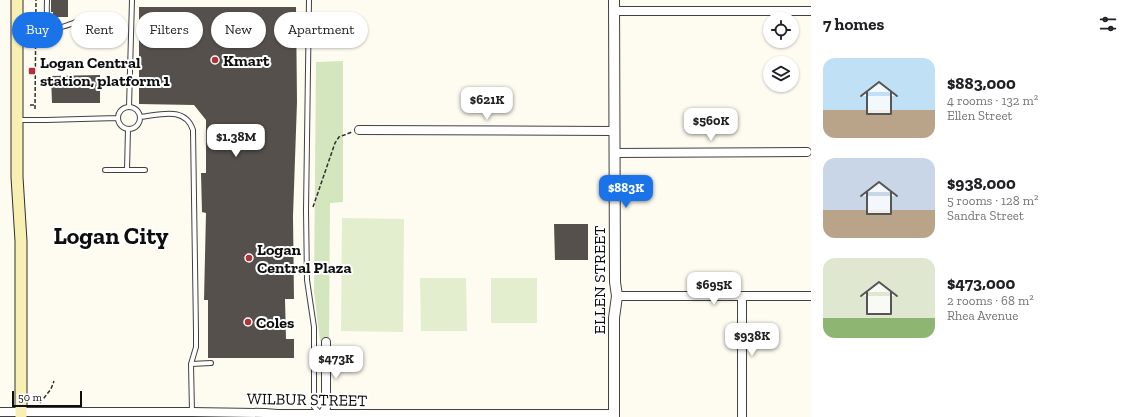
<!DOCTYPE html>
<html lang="en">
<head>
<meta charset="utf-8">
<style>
	:root { --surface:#fff; --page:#f2f2f2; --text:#202124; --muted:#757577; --accent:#1a73e8 }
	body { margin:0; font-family:"Zilla Slab",serif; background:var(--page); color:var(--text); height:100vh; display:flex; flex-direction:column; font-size:15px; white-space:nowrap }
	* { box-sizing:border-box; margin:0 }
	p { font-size:13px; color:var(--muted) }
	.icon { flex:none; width:22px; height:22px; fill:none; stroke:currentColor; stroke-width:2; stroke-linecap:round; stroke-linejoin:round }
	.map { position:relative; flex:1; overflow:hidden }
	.sheet { display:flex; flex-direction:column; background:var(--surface); width:320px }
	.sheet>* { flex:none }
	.hud { position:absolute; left:12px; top:12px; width:380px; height:36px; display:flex; gap:8px }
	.tools { position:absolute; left:763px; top:12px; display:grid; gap:8px }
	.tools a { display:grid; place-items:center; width:36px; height:36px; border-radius:50%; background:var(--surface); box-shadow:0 1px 3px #0004; font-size:20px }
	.scale { position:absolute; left:12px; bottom:10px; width:70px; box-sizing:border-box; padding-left:4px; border:2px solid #0e0e0e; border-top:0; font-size:11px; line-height:14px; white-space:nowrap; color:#0e0e0e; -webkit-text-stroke:3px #fff; paint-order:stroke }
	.price { position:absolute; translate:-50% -34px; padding:0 9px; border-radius:8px; background:#fff; color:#222; font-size:13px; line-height:26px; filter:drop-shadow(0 1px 2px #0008) }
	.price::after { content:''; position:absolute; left:50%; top:24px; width:12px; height:9px; margin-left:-6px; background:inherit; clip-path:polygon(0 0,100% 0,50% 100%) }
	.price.active { background:var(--accent); color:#fff }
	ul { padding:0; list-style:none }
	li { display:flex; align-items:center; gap:12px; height:100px; padding:0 12px }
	li span { display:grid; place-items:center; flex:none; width:112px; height:80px; border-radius:12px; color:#555 }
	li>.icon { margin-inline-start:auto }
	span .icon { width:48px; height:48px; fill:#fffc; stroke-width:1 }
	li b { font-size:17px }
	h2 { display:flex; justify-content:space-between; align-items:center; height:48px; padding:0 12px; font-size:17px }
	.chip { padding:0 14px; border-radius:18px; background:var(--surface); box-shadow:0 1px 3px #0004; font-size:14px; line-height:36px }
	.chip.active { background:var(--accent); color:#fff }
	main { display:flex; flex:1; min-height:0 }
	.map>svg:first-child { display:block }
</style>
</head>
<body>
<main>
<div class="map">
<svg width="811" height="417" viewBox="0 0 811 417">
	<rect width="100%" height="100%" fill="#fefbf1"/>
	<path fill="#d3e6bd" d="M343,61V202L330,203L329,341H320L314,291L316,62Z"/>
	<path fill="#e3eece" d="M342,218L404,219L403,332L341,331Z
		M420,278H466L467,331H421Z
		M491,278H537V323H491Z"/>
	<path fill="#56504c" d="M51,0H68V17H53V12H51Z
		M139,7H296L297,102L293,216L294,299H285L286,339H294V358H208V300H204L206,213L202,212L201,173H206V120L194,105L139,104Z
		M100,75V103H52L51,76Z
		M554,224H588V260H555Z"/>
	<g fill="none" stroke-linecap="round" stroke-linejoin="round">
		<g stroke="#414141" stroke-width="6">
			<path id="service" d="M47,0C47,6 46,14 48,19C52,36 74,22 83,19
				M309,0L306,210L307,280L314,327V407L320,413
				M118 118a11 11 0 1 1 22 0a11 11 0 1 1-22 0Z
				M129,107L132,0
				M140,117C160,115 185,106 193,130L196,332V347L191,364L192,412
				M18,120H46L117,118
				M105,170H127L128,129
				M127,170H145
				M191,364L211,363"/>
		</g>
		<g stroke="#414141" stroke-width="10">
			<path id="minor" d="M614,11H811
				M359,130L614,131
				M614,153L807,152
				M617,296H811
				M742,296V417
				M0,412H192L265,413L277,414H614
				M322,417V414L326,408V342"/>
		</g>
		<g stroke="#414141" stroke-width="12">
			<path id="tertiary" d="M614,0L615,282L617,296L614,318V417"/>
		</g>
		<g stroke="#303030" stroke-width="13">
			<path id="secondary" d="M17,0V177L21,241V417"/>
		</g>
		<path stroke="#303030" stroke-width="1.5" stroke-dasharray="4 2" stroke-linecap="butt" d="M30,105H35
			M35,109L36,0
			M313,207L335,143L339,137L352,132
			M40,403L51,389L54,381"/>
		<use href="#service" stroke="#fff" stroke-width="4"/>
		<use href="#minor" stroke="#fff" stroke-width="8"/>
		<use href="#tertiary" stroke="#fff" stroke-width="10"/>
		<use href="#secondary" stroke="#f8efb2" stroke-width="11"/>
	</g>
	<g fill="#b2323a" stroke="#fff" stroke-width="1.5">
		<circle cx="215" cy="60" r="4"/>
		<rect x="28" y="67" width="8" height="8" rx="2"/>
		<circle cx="249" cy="258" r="4"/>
		<circle cx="248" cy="322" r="4"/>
	</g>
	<g text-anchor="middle" stroke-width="4" stroke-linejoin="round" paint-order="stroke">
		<g font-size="16" font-weight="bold" fill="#0e0e0e" stroke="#fff" text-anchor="start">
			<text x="223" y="66">Kmart</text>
			<text x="40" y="68">Logan Central<tspan x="40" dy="18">station, platform 1</tspan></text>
			<text x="257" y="255">Logan<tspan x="257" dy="18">Central Plaza</tspan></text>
			<text x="256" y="328">Coles</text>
		</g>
		<g font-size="16" fill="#0e0e0e" stroke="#fff">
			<text transform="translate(599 280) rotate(-90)" y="6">ELLEN STREET</text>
			<text transform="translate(307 399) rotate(1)" y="6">WILBUR STREET</text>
		</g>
		<g font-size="24" font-weight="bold" fill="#0e0e0e" stroke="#fff">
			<text x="111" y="244">Logan City</text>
		</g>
	</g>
</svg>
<div class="tools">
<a><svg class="icon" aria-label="locate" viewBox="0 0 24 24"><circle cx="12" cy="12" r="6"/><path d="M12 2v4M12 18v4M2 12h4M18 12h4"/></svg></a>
<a><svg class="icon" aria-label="layers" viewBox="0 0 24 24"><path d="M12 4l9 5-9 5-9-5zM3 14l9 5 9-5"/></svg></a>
</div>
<div class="scale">50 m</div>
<b class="price" style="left:487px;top:121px">$621K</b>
<b class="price" style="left:711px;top:142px">$560K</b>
<b class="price" style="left:236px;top:158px">$1.38M</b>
<b class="price active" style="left:626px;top:209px">$883K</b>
<b class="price" style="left:714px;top:306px">$695K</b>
<b class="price" style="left:752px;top:357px">$938K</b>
<b class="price" style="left:336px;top:380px">$473K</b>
<div class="hud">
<a class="chip active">Buy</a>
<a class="chip">Rent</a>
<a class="chip">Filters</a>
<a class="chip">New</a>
<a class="chip">Apartment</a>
</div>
</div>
<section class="sheet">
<h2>7 homes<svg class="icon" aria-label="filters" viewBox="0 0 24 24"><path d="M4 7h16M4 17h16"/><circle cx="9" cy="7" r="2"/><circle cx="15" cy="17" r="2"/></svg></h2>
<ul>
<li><span style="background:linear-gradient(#bfe0f5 65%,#b9a48a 0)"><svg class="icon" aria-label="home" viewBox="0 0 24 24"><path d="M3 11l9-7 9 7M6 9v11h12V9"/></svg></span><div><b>$883,000</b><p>4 rooms · 132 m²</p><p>Ellen Street</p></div></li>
<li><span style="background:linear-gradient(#c9d6e8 65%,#b9a48a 0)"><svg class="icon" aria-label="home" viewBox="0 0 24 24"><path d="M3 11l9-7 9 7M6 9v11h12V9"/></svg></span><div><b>$938,000</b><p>5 rooms · 128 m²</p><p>Sandra Street</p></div></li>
<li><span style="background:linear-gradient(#dfe7d0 75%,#8fb573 0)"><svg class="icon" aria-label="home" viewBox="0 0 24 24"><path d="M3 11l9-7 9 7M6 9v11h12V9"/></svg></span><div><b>$473,000</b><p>2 rooms · 68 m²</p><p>Rhea Avenue</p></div></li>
</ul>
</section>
</main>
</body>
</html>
